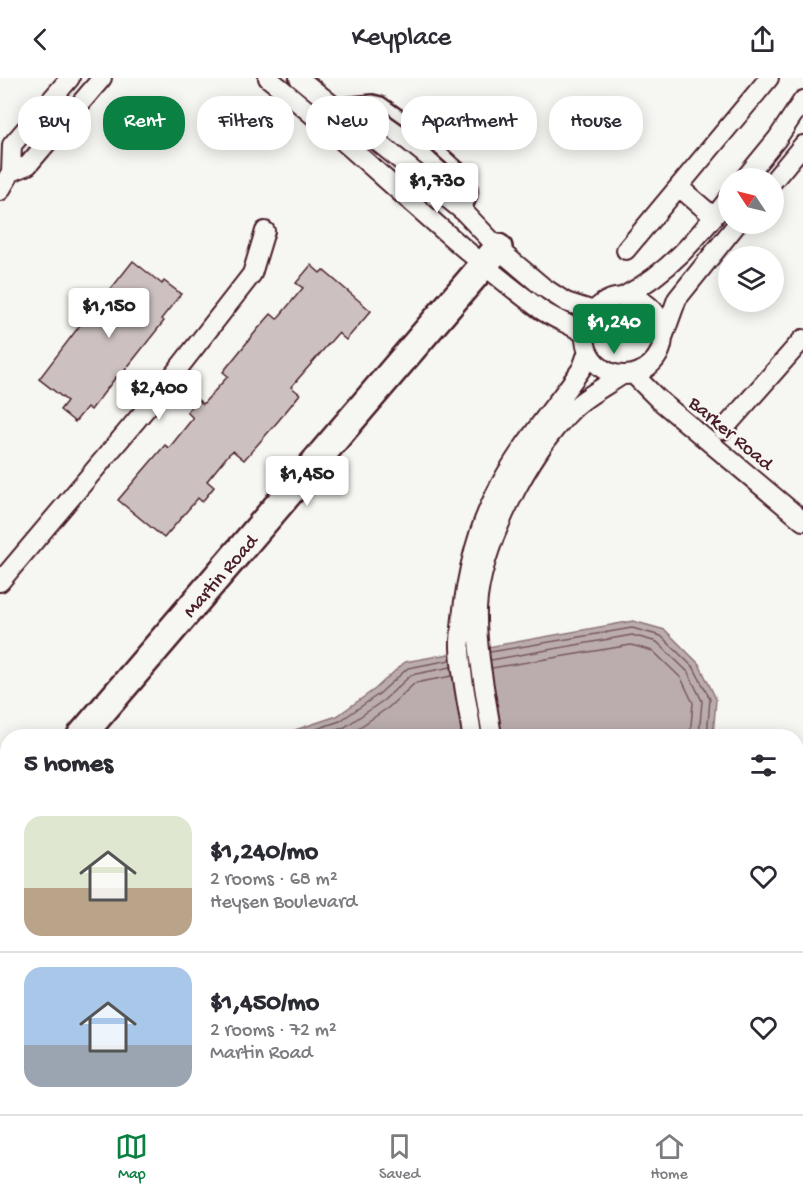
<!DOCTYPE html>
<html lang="en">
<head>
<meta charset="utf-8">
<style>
	:root { --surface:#fff; --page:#f2f2f3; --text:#2b2b33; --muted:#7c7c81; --line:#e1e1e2; --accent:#0b8043 }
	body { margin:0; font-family:"Gochi Hand",sans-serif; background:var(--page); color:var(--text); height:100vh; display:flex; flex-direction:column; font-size:22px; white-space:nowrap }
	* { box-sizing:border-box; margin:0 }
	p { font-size:20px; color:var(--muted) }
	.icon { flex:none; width:33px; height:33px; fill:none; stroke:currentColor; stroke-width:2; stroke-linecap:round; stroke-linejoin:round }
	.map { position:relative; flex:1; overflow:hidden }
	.drawer { position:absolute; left:0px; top:651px; width:804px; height:386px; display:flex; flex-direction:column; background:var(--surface); border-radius:24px 24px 0 0; box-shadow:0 3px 15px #0003 }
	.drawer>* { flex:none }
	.hud { position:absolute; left:18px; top:18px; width:768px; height:54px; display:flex; gap:12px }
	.needle { width:39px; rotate:305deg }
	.buttons { position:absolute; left:718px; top:90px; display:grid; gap:12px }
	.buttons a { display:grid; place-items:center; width:66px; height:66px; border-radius:50%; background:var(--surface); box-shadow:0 3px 15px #0003; font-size:30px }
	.price { position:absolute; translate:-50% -51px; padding:0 14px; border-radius:6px; background:#fff; color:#222; font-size:20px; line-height:39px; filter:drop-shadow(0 2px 3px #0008) }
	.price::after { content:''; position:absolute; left:50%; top:36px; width:18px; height:14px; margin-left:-9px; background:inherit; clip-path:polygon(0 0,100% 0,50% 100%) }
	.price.current { background:var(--accent); color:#fff }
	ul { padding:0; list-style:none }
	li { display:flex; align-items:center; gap:18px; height:150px; padding:0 24px }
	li+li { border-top:2px solid var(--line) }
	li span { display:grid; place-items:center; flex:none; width:168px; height:120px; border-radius:18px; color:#555 }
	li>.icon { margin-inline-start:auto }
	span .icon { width:72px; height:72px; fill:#fffc; stroke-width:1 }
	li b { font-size:26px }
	h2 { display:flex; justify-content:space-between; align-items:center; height:72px; padding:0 24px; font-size:26px }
	.tag { padding:0 21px; border-radius:24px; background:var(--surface); box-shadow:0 3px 15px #0003; font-size:21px; line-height:54px }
	.tag.current { background:var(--accent); color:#fff }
	header { display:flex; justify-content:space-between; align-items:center; height:78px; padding:0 24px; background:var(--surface); font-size:27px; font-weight:600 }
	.tab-bar { display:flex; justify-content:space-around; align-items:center; height:84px; border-top:2px solid var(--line); background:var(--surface); font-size:16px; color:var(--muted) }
	.tab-bar a { display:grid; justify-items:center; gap:3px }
	.tab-bar .current { color:var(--accent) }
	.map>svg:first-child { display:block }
</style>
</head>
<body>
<header><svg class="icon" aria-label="back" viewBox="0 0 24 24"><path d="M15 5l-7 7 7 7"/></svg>Keyplace<svg class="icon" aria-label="share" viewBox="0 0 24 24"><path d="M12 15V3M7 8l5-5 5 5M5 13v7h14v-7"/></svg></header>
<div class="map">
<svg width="803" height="1036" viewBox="0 0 803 1036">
	<rect width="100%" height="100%" fill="#f6f6f2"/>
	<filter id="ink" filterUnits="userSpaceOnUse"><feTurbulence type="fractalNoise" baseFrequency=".0167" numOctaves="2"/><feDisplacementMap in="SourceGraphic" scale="12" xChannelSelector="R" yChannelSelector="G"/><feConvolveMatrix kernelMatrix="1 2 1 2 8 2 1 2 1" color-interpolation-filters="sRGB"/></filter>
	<g filter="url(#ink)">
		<path fill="#bbadae" stroke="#8e747a" stroke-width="1.5" d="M633,543L665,552L699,586L716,621L713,658H277L337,638L375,611L405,584Z"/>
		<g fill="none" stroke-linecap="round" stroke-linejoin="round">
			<path stroke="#77585f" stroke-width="1.5" d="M490,574L632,550L661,558L694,590L710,621L707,658
				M491,582L632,557L657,564L688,594L702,623L699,658
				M492,590L631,567L653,573L681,600L693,625L690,658
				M296,658L340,643L379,616L408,590L450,582
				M319,658L345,649L384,622L411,597L451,589
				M347,658L389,629L415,605L452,598"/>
		</g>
		<path fill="#ccc1c0" stroke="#4a1f2b" stroke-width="1.5" d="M133,183L162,206L164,203L181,216L161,241L164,243L118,301L116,299L91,332L87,329L75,344L60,332L67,323L39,301L81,246L77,243L93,222L99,226Z
			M311,187L320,195L323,192L371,233L346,262L338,255L291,309L300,316L279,342L244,382L233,373L229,376L207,403L214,409L202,424L198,420L164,460L118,422L165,367L169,370L193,340L187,334L197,321L203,326L228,298L223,294L257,252L271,236L277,241L303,210L296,205Z"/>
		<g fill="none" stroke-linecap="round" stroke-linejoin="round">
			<g stroke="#4a1f2b" stroke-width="14">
				<path id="lane" d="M334,26L373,22L381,24L405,41L466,96C476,112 473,119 464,134
					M53,1036L59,1029"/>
			</g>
			<g stroke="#4a1f2b" stroke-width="22">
				<path id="street" d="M268,0C360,73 443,159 537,229C551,240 570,246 585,256
					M299,0L464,134L505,177L543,209L566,224L594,233
					M11,94L28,87L102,0
					M745,100L777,61L803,22
					M774,102L803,67
					M680,110L714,139
					M0,113L11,94L12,67L70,0
					M626,172L769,0
					M624,218C669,195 698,159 729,120
					M585 258a39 39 0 1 1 78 0a39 39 0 1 1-78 0Z
					M664,257L677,221L737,146
					M633,296L658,321L803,443
					M723,352L803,261
					M0,504L156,319L252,196L265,153
					M472,658C469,630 459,592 460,563C463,516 473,461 495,417C517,371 553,332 582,290L588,273
					M492,658C486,617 476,573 477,531C480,470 529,374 573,331C586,318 606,308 622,297
					M796,919L803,918
					M0,1018L8,1024
					M13,1029L21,1036
					M338,1029L339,1036
					M521,1029L522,1036
					M546,1029L547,1036
					M776,1029L777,1036"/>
			</g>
			<g stroke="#4a1f2b" stroke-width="32">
				<path id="secondary" d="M81,658L498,170
					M0,753L8,744"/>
			</g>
			<use href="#lane" stroke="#f6f6f2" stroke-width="9"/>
			<use href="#street" stroke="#f6f6f2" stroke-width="18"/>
			<use href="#secondary" stroke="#f6f6f2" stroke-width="27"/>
		</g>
	</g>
	<g text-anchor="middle" stroke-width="4.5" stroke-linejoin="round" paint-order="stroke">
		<g font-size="20" fill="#4a1f2b" stroke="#f6f6f2">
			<text transform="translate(732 354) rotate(40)" y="7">Barker Road</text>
			<text transform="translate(219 497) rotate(-49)" y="7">Martin Road</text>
		</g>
	</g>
</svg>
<div class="buttons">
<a><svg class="needle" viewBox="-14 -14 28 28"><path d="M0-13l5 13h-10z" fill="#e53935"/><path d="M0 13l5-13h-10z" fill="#7c7c81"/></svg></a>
<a><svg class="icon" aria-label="layers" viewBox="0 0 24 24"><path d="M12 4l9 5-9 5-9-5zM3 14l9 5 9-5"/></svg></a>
</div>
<b class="price" style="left:437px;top:136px">$1,730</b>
<b class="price" style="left:109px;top:261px">$1,150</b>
<b class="price current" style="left:614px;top:277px">$1,240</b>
<b class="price" style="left:159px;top:343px">$2,400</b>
<b class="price" style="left:307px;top:429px">$1,450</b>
<div class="hud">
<a class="tag">Buy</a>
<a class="tag current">Rent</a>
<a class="tag">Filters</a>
<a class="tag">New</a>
<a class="tag">Apartment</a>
<a class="tag">House</a>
</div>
<section class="drawer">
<h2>5 homes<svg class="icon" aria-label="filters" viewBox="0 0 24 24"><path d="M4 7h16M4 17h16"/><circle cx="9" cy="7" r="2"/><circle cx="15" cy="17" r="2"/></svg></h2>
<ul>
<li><span style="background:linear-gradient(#dfe7d0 60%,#b9a48a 0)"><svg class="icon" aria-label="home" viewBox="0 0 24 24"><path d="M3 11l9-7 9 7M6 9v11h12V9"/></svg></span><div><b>$1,240/mo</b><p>2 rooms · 68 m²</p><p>Heysen Boulevard</p></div><svg class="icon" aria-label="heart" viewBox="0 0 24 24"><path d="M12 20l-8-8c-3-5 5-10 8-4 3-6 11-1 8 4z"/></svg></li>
<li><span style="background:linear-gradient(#a9c7e8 65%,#9aa5b1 0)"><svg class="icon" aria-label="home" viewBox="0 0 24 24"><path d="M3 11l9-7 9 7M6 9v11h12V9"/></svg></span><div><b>$1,450/mo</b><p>2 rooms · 72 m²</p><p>Martin Road</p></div><svg class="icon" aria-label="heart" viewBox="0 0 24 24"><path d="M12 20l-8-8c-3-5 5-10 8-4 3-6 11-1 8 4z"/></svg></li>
</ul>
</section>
</div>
<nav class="tab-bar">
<a class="current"><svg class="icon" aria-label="map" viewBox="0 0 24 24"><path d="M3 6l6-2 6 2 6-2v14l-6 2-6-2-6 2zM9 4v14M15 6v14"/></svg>Map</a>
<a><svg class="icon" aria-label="saved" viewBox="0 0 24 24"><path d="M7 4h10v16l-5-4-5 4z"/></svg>Saved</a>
<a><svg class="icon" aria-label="home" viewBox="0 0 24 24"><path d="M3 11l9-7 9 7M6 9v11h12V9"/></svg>Home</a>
</nav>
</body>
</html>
